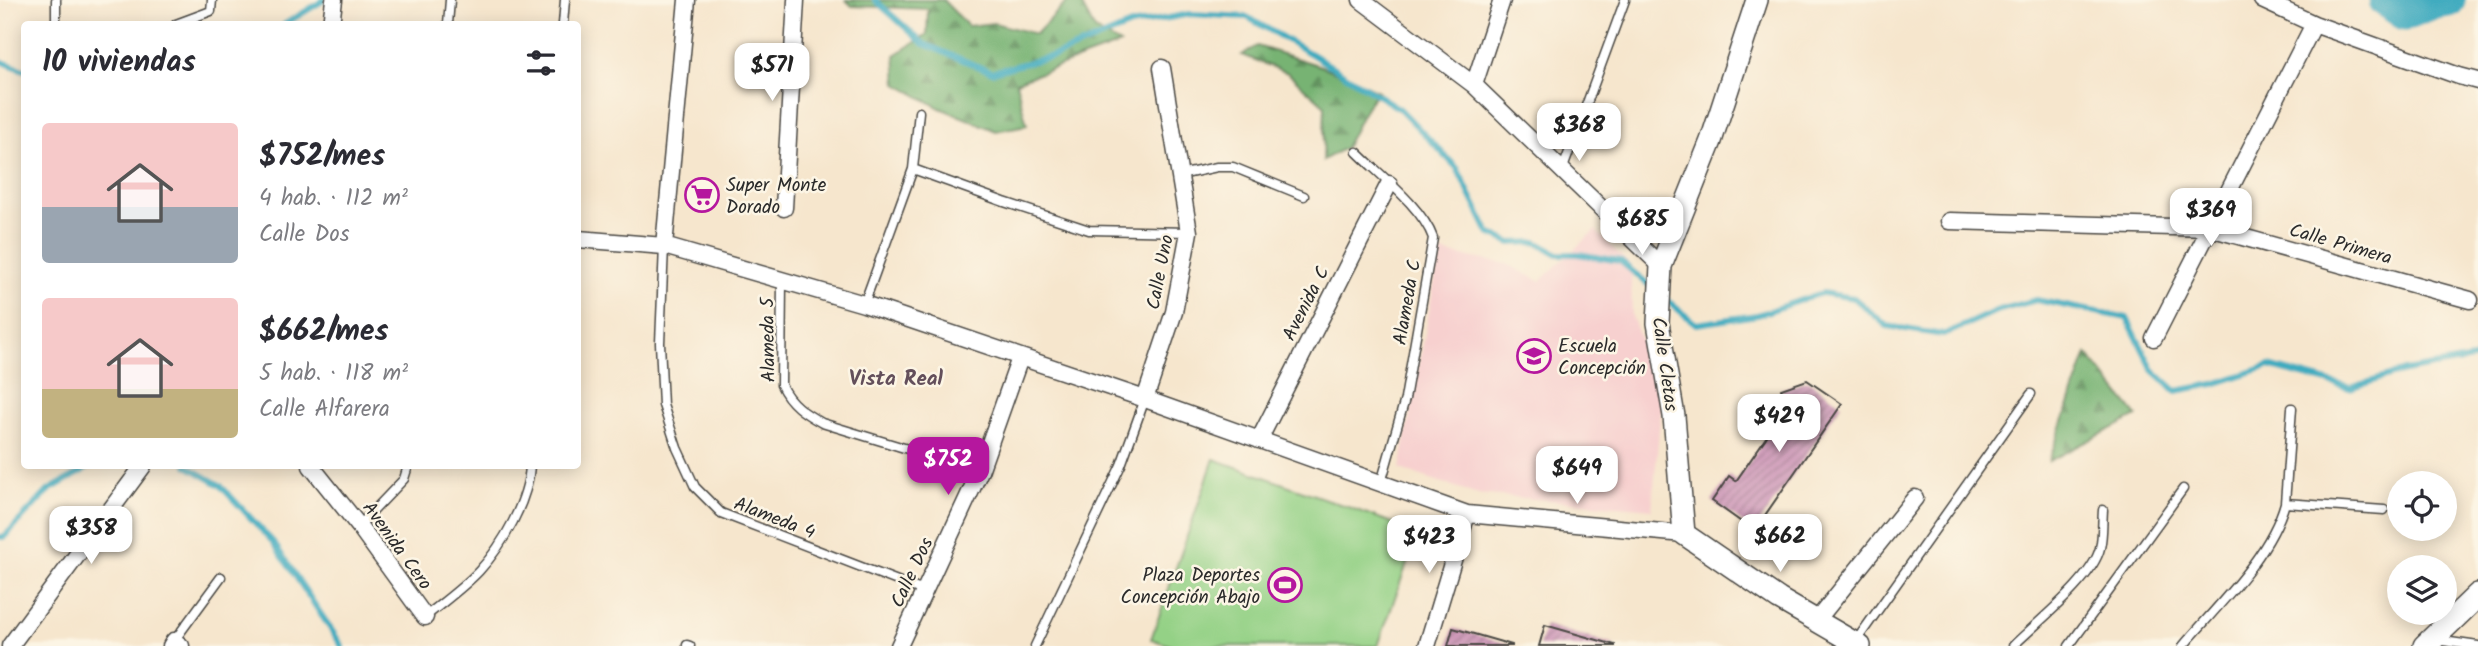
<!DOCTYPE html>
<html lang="es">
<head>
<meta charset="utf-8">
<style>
	:root { --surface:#fff; --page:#f7f7f7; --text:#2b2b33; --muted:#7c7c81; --accent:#b5179e }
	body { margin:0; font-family:Kalam,sans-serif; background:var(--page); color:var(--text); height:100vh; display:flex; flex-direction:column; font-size:26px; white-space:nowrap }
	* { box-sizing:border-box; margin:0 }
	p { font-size:23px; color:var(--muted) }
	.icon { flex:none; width:38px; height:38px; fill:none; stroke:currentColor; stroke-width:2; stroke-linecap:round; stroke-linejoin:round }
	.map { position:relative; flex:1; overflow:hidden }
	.side { position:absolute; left:21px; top:21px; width:560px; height:448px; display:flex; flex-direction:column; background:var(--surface); border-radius:7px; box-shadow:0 4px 18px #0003 }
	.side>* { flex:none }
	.controls { position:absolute; left:2387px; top:471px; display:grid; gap:14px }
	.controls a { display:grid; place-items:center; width:70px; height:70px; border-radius:50%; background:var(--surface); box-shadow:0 4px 18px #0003; font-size:35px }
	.price { position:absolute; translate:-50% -60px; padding:0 16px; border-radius:14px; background:#fff; color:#222; font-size:23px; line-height:46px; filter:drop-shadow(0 2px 4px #0008) }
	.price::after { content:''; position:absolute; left:50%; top:42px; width:21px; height:16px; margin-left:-10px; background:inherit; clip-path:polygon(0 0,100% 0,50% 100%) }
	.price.selected { background:var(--accent); color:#fff }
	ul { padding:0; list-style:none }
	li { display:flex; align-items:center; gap:21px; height:175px; padding:0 21px }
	li span { display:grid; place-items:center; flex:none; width:196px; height:140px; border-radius:7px; color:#555 }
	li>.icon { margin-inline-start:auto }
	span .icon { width:84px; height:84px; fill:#fffc; stroke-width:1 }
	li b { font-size:30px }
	h2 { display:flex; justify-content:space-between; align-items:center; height:84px; padding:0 21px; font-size:30px }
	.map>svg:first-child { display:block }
</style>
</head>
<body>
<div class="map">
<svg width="2478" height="646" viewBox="0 0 2478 646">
	<defs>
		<pattern id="forest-firs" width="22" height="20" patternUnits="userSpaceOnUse" patternTransform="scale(1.75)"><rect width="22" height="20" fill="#77b373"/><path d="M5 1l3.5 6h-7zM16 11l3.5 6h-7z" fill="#62925f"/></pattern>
		<pattern id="building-hatch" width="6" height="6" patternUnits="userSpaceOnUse" patternTransform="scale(1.75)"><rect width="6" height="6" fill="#ca91b5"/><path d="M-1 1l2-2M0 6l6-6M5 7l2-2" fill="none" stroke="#a47793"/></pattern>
	</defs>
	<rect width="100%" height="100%" fill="#fcf5e5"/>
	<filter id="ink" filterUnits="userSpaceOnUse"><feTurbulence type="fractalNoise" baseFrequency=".0143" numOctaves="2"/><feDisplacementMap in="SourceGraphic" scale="14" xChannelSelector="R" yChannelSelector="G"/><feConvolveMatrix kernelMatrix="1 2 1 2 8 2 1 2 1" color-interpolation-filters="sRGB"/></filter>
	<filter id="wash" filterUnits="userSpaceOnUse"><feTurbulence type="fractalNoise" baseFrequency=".00686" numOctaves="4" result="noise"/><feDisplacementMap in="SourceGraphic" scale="28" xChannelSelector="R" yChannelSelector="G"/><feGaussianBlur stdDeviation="1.57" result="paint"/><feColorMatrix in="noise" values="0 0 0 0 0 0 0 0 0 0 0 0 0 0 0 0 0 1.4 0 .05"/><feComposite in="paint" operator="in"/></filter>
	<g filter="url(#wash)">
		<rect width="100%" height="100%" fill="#f6e6cd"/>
		<path fill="#f7d0cf" d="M1595,230L1631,266L1632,316L1662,397L1652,509L1477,494L1400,469L1440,252L1507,264L1540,281Z"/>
		<path fill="#94d186" stroke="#607e58" stroke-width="2" d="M1214,459L1418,532L1378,646H1172L1151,639Z"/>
		<path fill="url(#forest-firs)" stroke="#516f4f" stroke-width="2" d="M846,0H943L968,26L994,23L1036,34L1069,0H1079L1095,30L1120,44L1016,82L1027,125L996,131L940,108L897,84L895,55L927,35L928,9L852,6Z
			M1257,46L1324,67L1378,91L1366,107L1345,148L1323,160L1325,106L1288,73L1242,55Z
			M2087,354L2137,416L2049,461Z"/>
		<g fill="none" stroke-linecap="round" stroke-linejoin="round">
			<path stroke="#3fabbf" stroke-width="6" d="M875,0L924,44L992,72L1057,55L1131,25L1190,14L1247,17L1313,55L1400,109L1457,168L1489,233L1511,243L1536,242L1558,254H1578L1620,261L1655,290
				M285,24L324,0
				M0,61L24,70
				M1663,297L1696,324L1757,315L1822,293L1854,298L1887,326L1943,335L1996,311L2036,300L2127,318L2153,370L2176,391L2214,384L2269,366L2350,388L2405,371L2478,358
				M187,466L220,485L273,542L342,646
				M0,537H4L49,490L91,466"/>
			<path stroke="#3fabbf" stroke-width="35" d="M2386,0L2405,13L2430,3L2448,0"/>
		</g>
		<g id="blocks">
			<path fill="url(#building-hatch)" d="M1807,380L1842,404L1754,531L1712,501L1729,476L1736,481L1787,407L1781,389Z
				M1545,625L1615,645V646H1539Z
				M1453,628L1512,645V646H1448Z"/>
		</g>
	</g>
	<g filter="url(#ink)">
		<use href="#blocks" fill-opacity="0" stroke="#494743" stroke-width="2"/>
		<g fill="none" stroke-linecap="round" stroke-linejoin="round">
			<g stroke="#494743" stroke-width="11">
				<path id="service" d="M56,24V0
					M176,24L211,11L212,0
					M448,24L450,0
					M563,24L565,0
					M1357,152C1381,176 1422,207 1433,238L1405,399L1381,483
					M913,169L1004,202L1089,230L1189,232
					M1562,171L1625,0
					M1180,175L1217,167H1233L1304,196
					M664,246L660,343L663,405L677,448L695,487L721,513L926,592
					M782,281L781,385C790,404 804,413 822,423L980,471
					M864,304L913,169L919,112
					M2285,503L2384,510
					M359,526L404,479L408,466
					M425,617C443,602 463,588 479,571C503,545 528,501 530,466
					M2436,640L2478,646
					M174,641L221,577
					M1856,641L2031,394
					M687,645L690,646
					M1035,646L1121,465L1145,399
					M2013,646C2036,623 2093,579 2100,548C2103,536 2102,522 2103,510
					M2069,646L2183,489
					M2183,646C2218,605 2270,556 2285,503L2292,408"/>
			</g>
			<g stroke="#494743" stroke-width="19">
				<path id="minor" d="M1361,0L1474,85L1661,266
					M2262,0L2314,24L2459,76L2478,81
					M331,24L334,0
					M1474,85L1502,0
					M784,208L796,0
					M1949,221L2210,228L2470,300
					M578,239L664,246L864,304L1145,399L1467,514L1684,534
					M664,246L687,0
					M2154,338L2314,24
					M1145,399L1174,312L1189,232L1162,68
					M1259,440L1389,184
					M311,466L359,526L425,617
					M1817,620L1915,498
					M10,646L143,466
					M171,646L174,641L181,646
					M899,646L980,471L1020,358
					M1427,646L1467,514"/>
			</g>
			<g stroke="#494743" stroke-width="24">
				<path id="tertiary" d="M1757,0L1711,141L1661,266L1658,323L1674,416L1684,534L1779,599L1860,646"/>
			</g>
			<g stroke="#494743" stroke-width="26">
				<path id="secondary" d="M2425,646L2478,595"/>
			</g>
			<use href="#service" stroke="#fff" stroke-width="8"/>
			<use href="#minor" stroke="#fff" stroke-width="16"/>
			<use href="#tertiary" stroke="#fff" stroke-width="21"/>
			<use href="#secondary" stroke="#fff" stroke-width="23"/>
		</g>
	</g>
	<defs>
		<g id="supermarket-ring" transform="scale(1.75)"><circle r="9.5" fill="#fcf5e5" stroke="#b5179e" stroke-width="1.5"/><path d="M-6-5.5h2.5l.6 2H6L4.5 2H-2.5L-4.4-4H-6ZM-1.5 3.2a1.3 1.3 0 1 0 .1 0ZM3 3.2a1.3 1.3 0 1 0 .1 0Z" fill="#b5179e"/></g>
		<g id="school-ring" transform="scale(1.75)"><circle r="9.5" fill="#fcf5e5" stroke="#b5179e" stroke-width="1.5"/><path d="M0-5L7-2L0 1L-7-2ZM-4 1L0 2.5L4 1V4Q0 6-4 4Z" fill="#b5179e"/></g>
		<g id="stadium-ring" transform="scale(1.75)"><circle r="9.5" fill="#fcf5e5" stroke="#b5179e" stroke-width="1.5"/><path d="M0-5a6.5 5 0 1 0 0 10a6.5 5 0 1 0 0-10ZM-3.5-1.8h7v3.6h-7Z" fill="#b5179e"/></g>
	</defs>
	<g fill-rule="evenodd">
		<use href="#supermarket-ring" x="702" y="195"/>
		<use href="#school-ring" x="1534" y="356"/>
		<use href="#stadium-ring" x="1285" y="585"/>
	</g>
	<g text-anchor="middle" stroke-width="5" stroke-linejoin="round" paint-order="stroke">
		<g font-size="19" fill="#2b2b2b" stroke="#fcf5e5" text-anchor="start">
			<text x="726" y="191">Super Monte<tspan x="726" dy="22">Dorado</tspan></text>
			<text x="1558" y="352">Escuela<tspan x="1558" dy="22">Concepción</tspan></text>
			<text x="1260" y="581" text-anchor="end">Plaza Deportes<tspan x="1260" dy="22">Concepción Abajo</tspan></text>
		</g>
		<g font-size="19" fill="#2b2b2b" stroke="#fcf5e5">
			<text transform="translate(2341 243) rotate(16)" y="7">Calle Primera</text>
			<text transform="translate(1159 272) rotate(-79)" y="7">Calle Uno</text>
			<text transform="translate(1406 302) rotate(-80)" y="7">Alameda C</text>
			<text transform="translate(1305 303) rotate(-63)" y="7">Avenida C</text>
			<text transform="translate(767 340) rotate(-91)" y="7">Alameda 5</text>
			<text transform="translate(1666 364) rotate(82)" y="7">Calle Cletas</text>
			<text transform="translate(775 517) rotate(21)" y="7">Alameda 4</text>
			<text transform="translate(398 545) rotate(54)" y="7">Avenida Cero</text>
			<text transform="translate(911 572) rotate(-65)" y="7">Calle Dos</text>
		</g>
		<g font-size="21" font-weight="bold" fill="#634f5b" stroke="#fcf5e5">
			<text x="896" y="385">Vista Real</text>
		</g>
	</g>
</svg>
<div class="controls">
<a><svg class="icon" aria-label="locate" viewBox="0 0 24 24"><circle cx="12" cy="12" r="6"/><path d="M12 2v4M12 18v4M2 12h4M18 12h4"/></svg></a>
<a><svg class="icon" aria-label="layers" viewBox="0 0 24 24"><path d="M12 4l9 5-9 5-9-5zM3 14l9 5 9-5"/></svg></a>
</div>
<b class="price" style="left:772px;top:103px">$571</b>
<b class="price" style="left:1579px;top:163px">$368</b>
<b class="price" style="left:2211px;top:248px">$369</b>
<b class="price" style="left:1642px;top:257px">$685</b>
<b class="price" style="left:1779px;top:454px">$429</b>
<b class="price selected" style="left:948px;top:497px">$752</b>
<b class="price" style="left:1577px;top:506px">$649</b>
<b class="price" style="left:91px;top:566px">$358</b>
<b class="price" style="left:1780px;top:574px">$662</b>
<b class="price" style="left:1429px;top:575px">$423</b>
<section class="side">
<h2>10 viviendas<svg class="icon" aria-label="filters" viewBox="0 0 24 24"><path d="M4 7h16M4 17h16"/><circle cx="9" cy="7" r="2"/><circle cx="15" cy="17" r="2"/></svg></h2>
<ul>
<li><span style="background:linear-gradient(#f6c9c9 60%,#9aa5b1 0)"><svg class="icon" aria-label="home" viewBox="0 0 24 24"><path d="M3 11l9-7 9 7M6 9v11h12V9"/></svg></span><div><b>$752/mes</b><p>4 hab. · 112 m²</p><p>Calle Dos</p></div></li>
<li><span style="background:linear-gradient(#f6c9c9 65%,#c2b280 0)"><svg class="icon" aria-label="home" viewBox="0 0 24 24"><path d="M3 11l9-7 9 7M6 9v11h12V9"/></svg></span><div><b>$662/mes</b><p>5 hab. · 118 m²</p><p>Calle Alfarera</p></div></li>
</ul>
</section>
</div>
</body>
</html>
